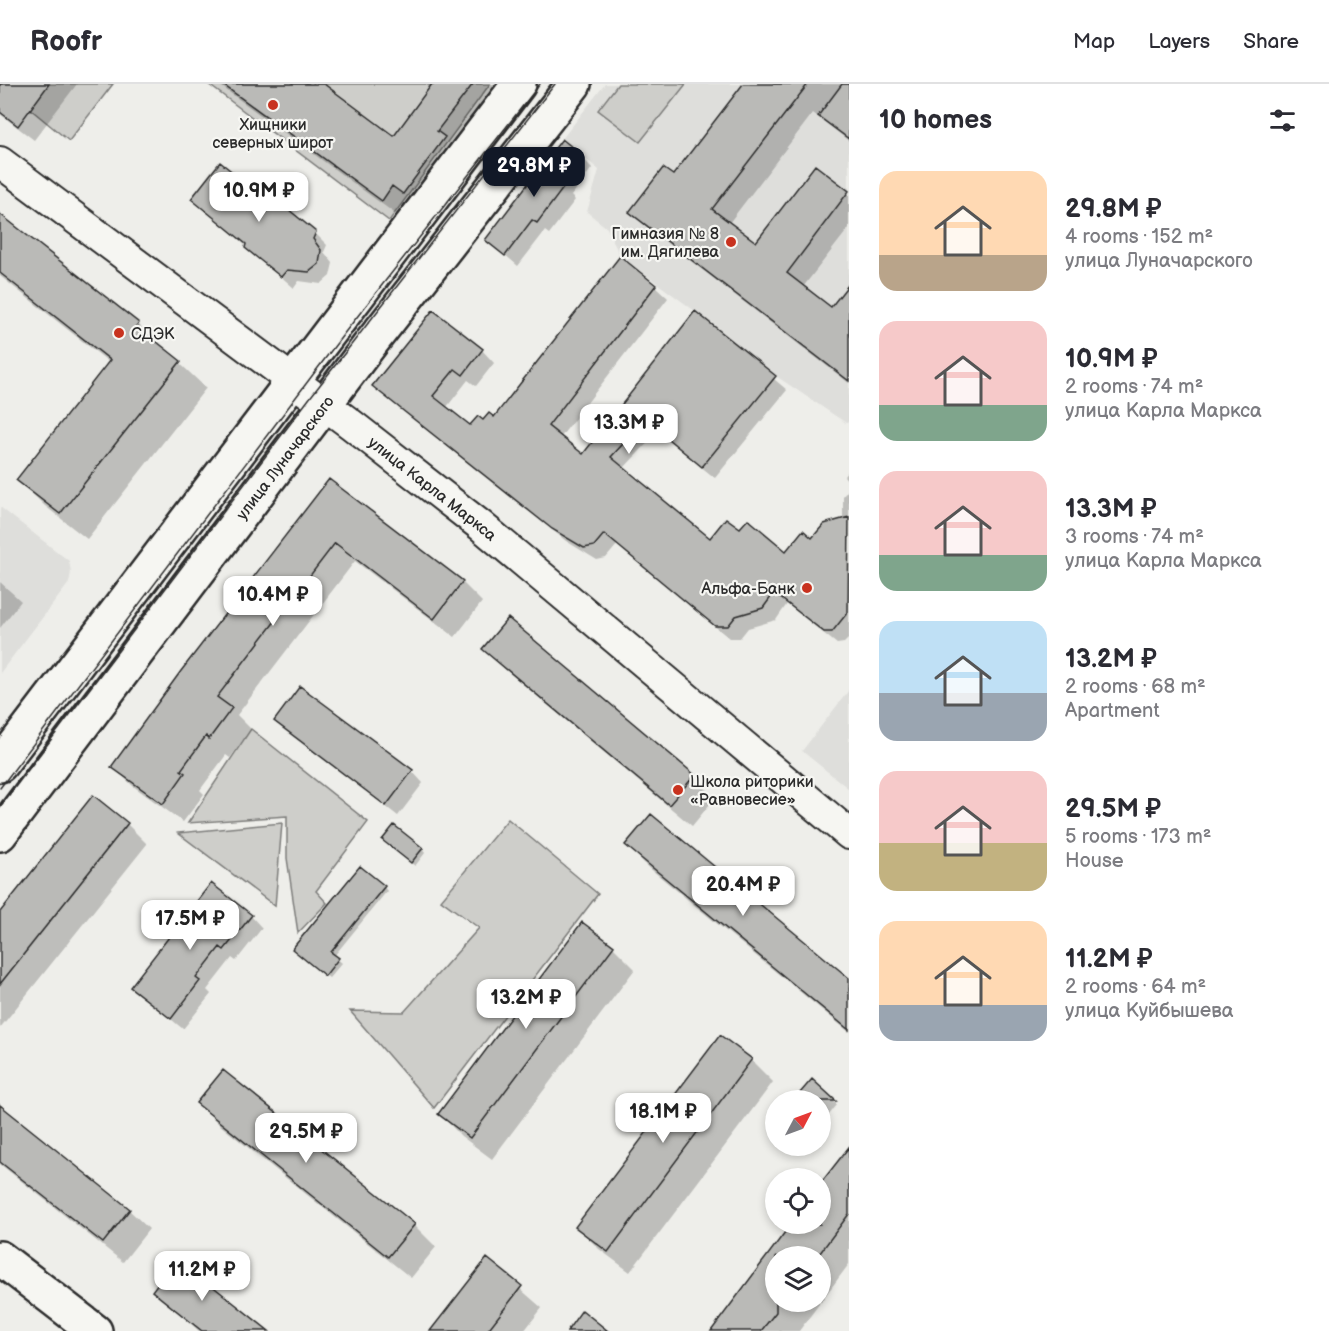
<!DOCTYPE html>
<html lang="en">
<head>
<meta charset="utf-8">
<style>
	:root { --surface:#fff; --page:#f7f7f7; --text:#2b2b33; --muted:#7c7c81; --line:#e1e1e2; --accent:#111827 }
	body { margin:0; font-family:"Balsamiq Sans",sans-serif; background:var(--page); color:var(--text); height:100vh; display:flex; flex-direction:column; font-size:22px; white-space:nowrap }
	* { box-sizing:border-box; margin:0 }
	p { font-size:20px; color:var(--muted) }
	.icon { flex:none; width:33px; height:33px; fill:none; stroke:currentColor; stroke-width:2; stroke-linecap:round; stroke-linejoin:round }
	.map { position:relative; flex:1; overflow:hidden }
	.sheet { display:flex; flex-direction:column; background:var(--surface); width:480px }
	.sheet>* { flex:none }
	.needle { width:39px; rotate:49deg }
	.buttons { position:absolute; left:765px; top:1006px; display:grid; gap:12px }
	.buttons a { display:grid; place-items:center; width:66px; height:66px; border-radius:50%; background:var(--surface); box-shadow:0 3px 9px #0003; font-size:30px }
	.price { position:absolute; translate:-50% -51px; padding:0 14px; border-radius:12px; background:#fff; color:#222; font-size:20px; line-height:39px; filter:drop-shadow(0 2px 3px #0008) }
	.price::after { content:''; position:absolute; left:50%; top:36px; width:18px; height:14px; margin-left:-9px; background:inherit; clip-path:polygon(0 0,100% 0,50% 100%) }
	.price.on { background:var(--accent); color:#fff }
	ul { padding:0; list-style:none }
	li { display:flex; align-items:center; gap:18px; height:150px; padding:0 30px }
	li span { display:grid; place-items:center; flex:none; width:168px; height:120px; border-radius:18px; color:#555 }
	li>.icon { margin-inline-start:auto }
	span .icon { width:72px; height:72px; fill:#fffc; stroke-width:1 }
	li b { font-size:26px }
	h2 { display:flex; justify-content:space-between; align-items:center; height:72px; padding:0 30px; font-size:26px }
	header { display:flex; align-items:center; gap:36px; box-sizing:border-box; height:84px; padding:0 30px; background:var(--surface); border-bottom:2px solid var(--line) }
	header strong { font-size:28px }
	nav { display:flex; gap:33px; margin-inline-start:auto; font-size:21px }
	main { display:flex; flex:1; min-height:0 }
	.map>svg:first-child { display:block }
</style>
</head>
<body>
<header>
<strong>Roofr</strong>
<nav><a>Map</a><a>Layers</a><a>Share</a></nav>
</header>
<main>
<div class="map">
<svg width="849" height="1247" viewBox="0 0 849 1247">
	<rect width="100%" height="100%" fill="#eeeeea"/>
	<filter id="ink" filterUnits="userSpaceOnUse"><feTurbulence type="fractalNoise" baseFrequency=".0167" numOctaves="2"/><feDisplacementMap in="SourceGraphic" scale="12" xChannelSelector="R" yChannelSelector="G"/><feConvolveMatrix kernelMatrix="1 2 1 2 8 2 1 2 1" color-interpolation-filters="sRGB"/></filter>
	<g filter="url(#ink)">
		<path fill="#dededb" d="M605,0H849V338L846,339L776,292L695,227L620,172L607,144L587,128L599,86L562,55Z
			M0,423L69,477L71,488L69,499L0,589Z
			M849,606V705L802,667Z"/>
		<path fill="#cececa" stroke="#7c7c7a" stroke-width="1.5" d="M0,0H113L69,57Z
			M208,0H490L389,137Z
			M618,0H686L640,58L598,26Z
			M251,645L368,738L316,807L327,819L298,849L287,774V732L188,739Z
			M508,735L598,810L434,1024L350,927L404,928L479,844L441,816Z
			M282,739L275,822L178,749Z"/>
		<path fill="#0003" fill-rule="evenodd" d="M0,0H77L34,56L0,30Z
			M218,0H322L395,54L430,5L426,0H500L419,124L408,116L397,131Z
			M745,0H849V57L813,29L729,139L756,160L815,83L849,109V144L803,203L832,225L849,202V299L647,143L631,128L673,93Z
			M581,72L592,84L571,112L575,116L549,150L545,147L518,182L487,155Z
			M193,115L279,127L315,149L327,161L324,168L333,179L330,192L321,200L299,197L294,204Z
			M0,132L138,240L206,304L87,455L45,422L18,396L110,279L0,192Z
			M655,202L668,214L560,354L584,372L696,229L787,306L715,394L658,348L623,385L710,456L740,447L787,469L843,437V412L849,405V554L844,559L837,560L787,520L776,536L748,544L740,554H729L617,461L606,474L597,476L566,457L374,302L482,266L494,279L476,302L468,296L446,324L471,343L494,335Z
			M849,386V398L844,392Z
			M329,397L462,498L482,518L455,553L355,477L237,631L251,645L230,674L226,671L200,706L204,710L183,738L133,702L113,683Z
			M0,498L21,517L0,544Z
			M484,565L694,692L715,714L692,742L506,586Z
			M276,637L412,687L423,699L398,732Z
			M127,740L147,760L0,944V831Z
			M387,760L422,765L425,769L415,782Z
			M627,761L849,896V948L647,782Z
			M384,803L387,807L334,872L342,879L329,894L297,868Z
			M251,832L262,844L236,877L232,874L207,906L211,910L183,945L132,903Z
			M582,840L613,863L635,885L492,1075L461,1052L440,1030Z
			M720,953L751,976L773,998L630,1188L599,1165L577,1143Z
			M224,988L414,1141L436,1163L411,1194L220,1041L198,1019Z
			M830,1013L837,1021L823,1038L820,1017H799Z
			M0,1023L129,1126L149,1145L123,1178L0,1080Z
			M849,1065V1180L799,1247H718L793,1140H820ZM776,1173H820V1218H776Z
			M487,1176L542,1224L524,1247H431Z
			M154,1207L267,1247H199Z"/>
		<path fill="#babab7" stroke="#2b2b2b" stroke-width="1.5" d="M0,0H49L18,42L0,28Z
			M222,0H324L394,52L432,0H473L437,47L445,53L403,110L392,102L382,117Z
			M743,0H808L712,125L756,158L815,81L849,107L787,189L831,223L849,200V297L629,128L663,84L673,91Z
			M842,0H849V55L818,32Z
			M562,55L582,71L559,99L564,103L537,139L532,136L505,172L485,156Z
			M220,78L279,125L283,121L316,148L313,155L321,166L319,180L309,188L287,186L281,193L245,164L246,160L191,115Z
			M0,130L139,239L137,242L181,277L60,430L16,396L110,276L0,189Z
			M620,172L656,201L548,342L583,370L695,227L776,292L702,383L645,336L611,373L710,454L726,434L740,444L748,435L786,467L803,446L812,454L824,440L849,433L848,528L832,548H824L774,509L763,524L736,532L728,542H715L604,450L594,462L584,464L552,445L372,302L433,226L483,265L463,291L455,285L433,312L470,341L478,332L483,336L489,329L494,333Z
			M329,395L463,497L434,535L335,459L217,613L232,624L209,655L206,652L181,686L185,689L163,720L111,683L181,587Z
			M508,534L695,691L669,721L482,565Z
			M300,602L413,686L386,722L274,637Z
			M93,711L128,739L0,900V828Z
			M651,730L849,894V946L625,761Z
			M394,741L423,764L411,779L382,756Z
			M360,782L385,802L331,868L339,874L325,892L292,865Z
			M211,799L252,831L224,866L220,863L196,894L200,897L171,935L130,903Z
			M582,838L614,862L470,1054L438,1030Z
			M720,951L752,975L608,1168L575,1143Z
			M223,986L415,1140L388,1173L196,1019Z
			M812,995L836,1017H793Z
			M0,1021L130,1125L103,1159L0,1078Z
			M849,1063V1130L817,1173H776V1228L761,1247H711L791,1140H820V1100Z
			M177,1174L225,1212L269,1247H202L152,1207Z
			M487,1174L522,1202L487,1247H430Z
			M582,1226L608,1247H567Z"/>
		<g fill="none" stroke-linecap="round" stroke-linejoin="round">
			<g stroke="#2b2b2b" stroke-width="34">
				<g id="minor">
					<path id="s1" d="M0,78L352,341L480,441L849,750"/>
				</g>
			</g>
			<g stroke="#2b2b2b" stroke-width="38">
				<g id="major">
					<path d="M0,681L519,0"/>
					<path id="s2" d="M0,750L368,263L574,0"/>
					<path d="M0,1174L95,1247"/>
				</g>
			</g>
			<use href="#minor" stroke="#f6f6f2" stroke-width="30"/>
			<use href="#major" stroke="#f6f6f2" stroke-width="33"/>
			<path stroke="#2b2b2b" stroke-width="1.5" d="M0,704L346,247L540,0
				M0,723L312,311L555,0"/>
		</g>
	</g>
	<g fill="#c8321e" stroke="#f6f6f2" stroke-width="2">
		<circle cx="273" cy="21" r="6"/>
		<circle cx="731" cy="158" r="6"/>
		<circle cx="119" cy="249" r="6"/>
		<circle cx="807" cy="504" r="6"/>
		<circle cx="678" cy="706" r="6"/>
	</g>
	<g text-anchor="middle" stroke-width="4.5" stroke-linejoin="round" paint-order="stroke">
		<g font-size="16" fill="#2b2b2b" stroke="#f6f6f2" text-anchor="end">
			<text x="273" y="46" text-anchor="middle">Хищники<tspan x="273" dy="18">северных широт</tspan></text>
			<text x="719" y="155">Гимназия № 8<tspan x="719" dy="18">им. Дягилева</tspan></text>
			<text x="131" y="255" text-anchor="start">СДЭК</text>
			<text x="795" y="510">Альфа-Банк</text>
			<text x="690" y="703" text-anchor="start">Школа риторики<tspan x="690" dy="18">«Равновесие»</tspan></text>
		</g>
		<g font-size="16" fill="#2b2b2b" stroke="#f6f6f2">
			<text dy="6" stroke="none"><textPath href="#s2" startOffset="472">улица Луначарского</textPath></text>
			<text dy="6" stroke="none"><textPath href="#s1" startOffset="542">улица Карла Маркса</textPath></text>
		</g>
	</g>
</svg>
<div class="buttons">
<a><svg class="needle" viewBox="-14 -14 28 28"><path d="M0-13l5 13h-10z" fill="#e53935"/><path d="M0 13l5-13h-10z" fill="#7c7c81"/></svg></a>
<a><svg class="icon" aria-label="locate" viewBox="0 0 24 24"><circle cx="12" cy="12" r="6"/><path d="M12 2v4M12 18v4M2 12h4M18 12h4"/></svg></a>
<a><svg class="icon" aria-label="layers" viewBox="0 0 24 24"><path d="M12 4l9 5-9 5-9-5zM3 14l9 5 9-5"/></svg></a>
</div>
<b class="price on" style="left:534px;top:114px">29.8M ₽</b>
<b class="price" style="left:259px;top:139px">10.9M ₽</b>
<b class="price" style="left:629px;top:371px">13.3M ₽</b>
<b class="price" style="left:273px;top:543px">10.4M ₽</b>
<b class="price" style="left:743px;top:833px">20.4M ₽</b>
<b class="price" style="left:190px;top:867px">17.5M ₽</b>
<b class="price" style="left:526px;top:946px">13.2M ₽</b>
<b class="price" style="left:663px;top:1060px">18.1M ₽</b>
<b class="price" style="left:306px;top:1080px">29.5M ₽</b>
<b class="price" style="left:202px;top:1218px">11.2M ₽</b>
</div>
<section class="sheet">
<h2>10 homes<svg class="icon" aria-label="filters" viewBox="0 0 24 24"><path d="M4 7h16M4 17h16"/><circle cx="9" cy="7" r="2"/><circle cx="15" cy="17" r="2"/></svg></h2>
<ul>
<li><span style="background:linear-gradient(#ffd9b3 70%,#b9a48a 0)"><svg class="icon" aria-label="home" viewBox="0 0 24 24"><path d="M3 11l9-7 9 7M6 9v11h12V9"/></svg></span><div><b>29.8M ₽</b><p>4 rooms · 152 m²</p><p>улица Луначарского</p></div></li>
<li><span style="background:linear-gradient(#f6c9c9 70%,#7fa58c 0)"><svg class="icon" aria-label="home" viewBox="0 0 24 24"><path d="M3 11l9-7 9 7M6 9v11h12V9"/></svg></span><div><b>10.9M ₽</b><p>2 rooms · 74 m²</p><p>улица Карла Маркса</p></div></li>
<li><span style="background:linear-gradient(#f6c9c9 70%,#7fa58c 0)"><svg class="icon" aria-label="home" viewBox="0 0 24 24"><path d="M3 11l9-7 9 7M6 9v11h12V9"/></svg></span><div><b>13.3M ₽</b><p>3 rooms · 74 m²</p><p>улица Карла Маркса</p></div></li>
<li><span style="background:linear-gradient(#bfe0f5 60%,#9aa5b1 0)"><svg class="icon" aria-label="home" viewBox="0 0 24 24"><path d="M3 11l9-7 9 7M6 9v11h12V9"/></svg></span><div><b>13.2M ₽</b><p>2 rooms · 68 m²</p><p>Apartment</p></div></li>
<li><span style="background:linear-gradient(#f6c9c9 60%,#c2b280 0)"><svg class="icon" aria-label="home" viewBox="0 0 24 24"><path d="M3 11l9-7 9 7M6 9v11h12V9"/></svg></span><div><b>29.5M ₽</b><p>5 rooms · 173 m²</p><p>House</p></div></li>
<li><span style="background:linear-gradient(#ffd9b3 70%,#9aa5b1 0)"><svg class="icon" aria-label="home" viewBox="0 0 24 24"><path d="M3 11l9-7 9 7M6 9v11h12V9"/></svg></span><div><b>11.2M ₽</b><p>2 rooms · 64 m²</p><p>улица Куйбышева</p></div></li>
</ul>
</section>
</main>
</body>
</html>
